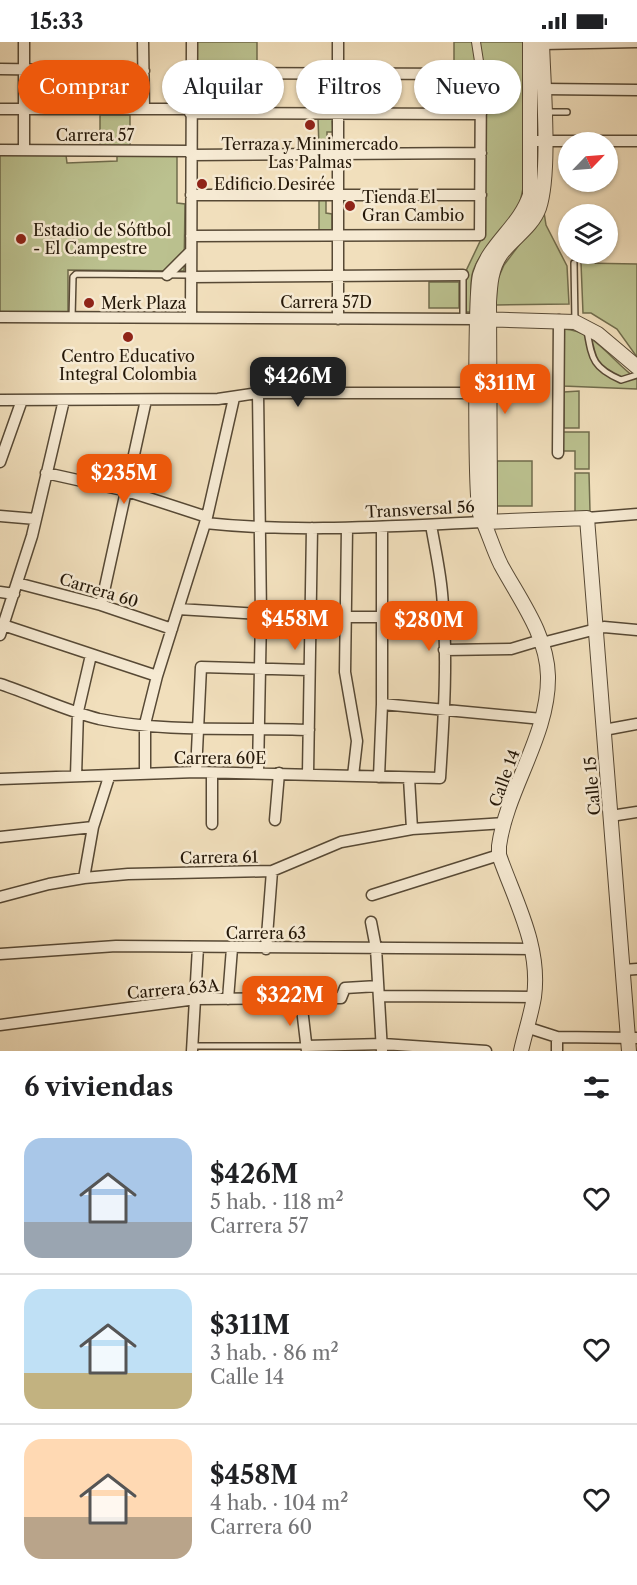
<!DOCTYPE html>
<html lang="es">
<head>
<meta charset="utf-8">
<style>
	:root { --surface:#fff; --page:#f2f2f2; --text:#202124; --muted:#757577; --line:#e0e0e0; --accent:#ea580c }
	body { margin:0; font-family:"Libre Caslon Text",serif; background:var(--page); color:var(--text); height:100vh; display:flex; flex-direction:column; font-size:22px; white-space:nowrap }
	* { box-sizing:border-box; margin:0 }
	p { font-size:20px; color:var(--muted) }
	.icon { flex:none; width:33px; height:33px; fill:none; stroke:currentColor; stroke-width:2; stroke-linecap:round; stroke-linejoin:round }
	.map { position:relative; height:1009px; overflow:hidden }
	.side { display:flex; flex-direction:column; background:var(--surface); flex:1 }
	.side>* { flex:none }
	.guide { position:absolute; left:18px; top:18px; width:602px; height:54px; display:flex; gap:12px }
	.needle { width:39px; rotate:65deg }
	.buttons { position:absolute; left:558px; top:90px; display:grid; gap:12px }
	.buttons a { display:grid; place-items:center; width:60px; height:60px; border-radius:50%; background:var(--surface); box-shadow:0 2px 4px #0004; font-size:30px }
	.price { position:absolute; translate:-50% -51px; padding:0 14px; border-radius:12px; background:var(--accent); color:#fff; font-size:20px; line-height:39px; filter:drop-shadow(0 2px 3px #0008) }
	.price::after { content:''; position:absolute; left:50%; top:36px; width:18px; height:14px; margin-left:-9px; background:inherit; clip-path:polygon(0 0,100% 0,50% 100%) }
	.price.on { background:#222; color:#fff }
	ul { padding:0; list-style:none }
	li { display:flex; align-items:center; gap:18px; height:150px; padding:0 24px }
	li+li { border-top:2px solid var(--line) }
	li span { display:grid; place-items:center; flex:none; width:168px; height:120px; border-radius:18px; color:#555 }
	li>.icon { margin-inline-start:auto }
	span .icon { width:72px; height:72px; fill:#fffc; stroke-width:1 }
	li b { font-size:26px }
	h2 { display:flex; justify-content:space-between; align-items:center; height:72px; padding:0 24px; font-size:26px }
	.chip { padding:0 21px; border-radius:27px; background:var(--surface); box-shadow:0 2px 4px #0004; font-size:21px; line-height:54px }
	.chip.on { background:var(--accent); color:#fff }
	.status { display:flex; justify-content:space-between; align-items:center; height:42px; padding:0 30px; background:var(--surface); direction:ltr }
	.status svg { height:16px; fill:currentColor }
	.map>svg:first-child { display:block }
</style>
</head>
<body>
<div class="status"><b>15:33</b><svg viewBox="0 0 49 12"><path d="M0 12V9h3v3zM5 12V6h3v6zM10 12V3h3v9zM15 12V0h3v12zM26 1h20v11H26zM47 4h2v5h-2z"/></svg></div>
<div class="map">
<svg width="637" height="1009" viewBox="0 0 637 1009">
	<rect width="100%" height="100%" fill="#f1dfbc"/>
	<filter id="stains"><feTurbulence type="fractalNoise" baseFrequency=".00333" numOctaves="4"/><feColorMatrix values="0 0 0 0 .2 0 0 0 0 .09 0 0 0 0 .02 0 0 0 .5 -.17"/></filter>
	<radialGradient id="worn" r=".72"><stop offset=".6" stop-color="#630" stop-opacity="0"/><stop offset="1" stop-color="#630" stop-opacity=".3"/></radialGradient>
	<path fill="#bbc18f" stroke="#706c4c" stroke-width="1.5" d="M196,0H257V25L196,26Z
		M454,0H523C524,46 532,112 521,156C514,186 479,203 472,233C470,244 471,259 471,270H465V231L484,191L485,179L486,30L454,29Z
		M100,73H130V104H100Z
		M318,75H332L333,90H327V107H319Z
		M177,110V161L185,162L184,229L68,228V270H0V113H66L67,121L117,119V111Z
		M319,157H326V171L332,172V188H319Z
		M544,170L546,183L567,224L569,262L496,263L497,239L504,223Z
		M581,221L637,222V315L617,287L591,271H583Z
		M429,240H459V266H429Z
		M563,287C595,288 612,320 637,337V347L563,344Z
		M579,349V386H564V350Z
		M560,390H589V427H575V409H560Z
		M497,419H532V464H497Z
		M575,431H589L590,469L575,470Z"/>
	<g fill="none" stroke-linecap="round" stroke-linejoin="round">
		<g stroke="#574935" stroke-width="8">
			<path id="service" d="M545,70H567
				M574,221L575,280
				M72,276L73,235L76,232L191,233
				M463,277V234
				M587,289C592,317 593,326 621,338L637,333
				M194,1004H306"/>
		</g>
		<g stroke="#574935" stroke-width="10">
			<path id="pedestrian" d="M476,0L481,32"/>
		</g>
		<g stroke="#574935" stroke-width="13">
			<path id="minor" d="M24,0V108
				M143,0L144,67
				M338,0V277
				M542,2L637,0
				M0,27L144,29
				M190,31L481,32L480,193L191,194
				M543,47L637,48
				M0,67H190
				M190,71L481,72
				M531,99H637
				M0,108L190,109
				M191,113L481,111
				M191,153H481
				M167,233L191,209
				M191,235L463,233
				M0,275L478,277
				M191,276L192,0
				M0,358L218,357L258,351H477
				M558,411L559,278
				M0,420L22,358
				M46,431L127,449L207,475
				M0,474L36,477
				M587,476L637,472
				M205,481C298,491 391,484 485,480
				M347,486L345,630L357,699L353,734
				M17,541L101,563L172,587
				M0,550L14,552
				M101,563L146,358
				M178,567L310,575H443
				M3,583L157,634
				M0,593L32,494L64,358
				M542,601L604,585L637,588
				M444,608L511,607L541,598
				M0,642C31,652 69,670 99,677C168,691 239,685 309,688
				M382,662L542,677
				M604,688L637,682
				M196,730L201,625L309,628
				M258,730L261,573L258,351
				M145,732V682L157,634L207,475L234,356
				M308,732L312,486
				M76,734L78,669L91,613
				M379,735L382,662V486
				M409,736L412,787
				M0,737L196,730L440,736C444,675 448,612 442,551C440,528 435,506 431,483
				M611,774L637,770
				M275,778L279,731
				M212,782V731
				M0,795L93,785
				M84,836L93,785L109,735
				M372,853L499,813
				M0,855L49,842L84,836L128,832L272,829L341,800L412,787L505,781
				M371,880L376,906L382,1009
				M266,907L272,829
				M0,912L116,904L532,907
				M623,928L637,927
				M379,954L534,955
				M228,957L232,906
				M301,958L307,1009
				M0,983L196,957L341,956L345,946L378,944
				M526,985L557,995L637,996
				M306,1004L383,1002L486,1009
				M192,1009L198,905
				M557,1009V995"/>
		</g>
		<g stroke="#574935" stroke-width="16">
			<path id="tertiary" d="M480,277L575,280L598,292L637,325
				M485,480L587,476L629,1009
				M485,480L490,470L489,260C490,243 491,226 501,212C513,196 532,185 539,166C551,130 543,41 542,0
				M521,1009C525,991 531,973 534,955C541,904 515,859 499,813V804C507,746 549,694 548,634C547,593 520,558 501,523C493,507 488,489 480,472C475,461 475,250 480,233C489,202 520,184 530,153V0"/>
		</g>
		<use href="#service" stroke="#f6ead3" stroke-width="5"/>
		<use href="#pedestrian" stroke="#f6ead3" stroke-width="8"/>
		<use href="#minor" stroke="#f6ead3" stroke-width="10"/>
		<use href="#tertiary" stroke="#f6ead3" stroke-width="14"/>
	</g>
	<g fill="#8f2418" stroke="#f6ead3" stroke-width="2">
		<circle cx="310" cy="83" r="6"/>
		<circle cx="202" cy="142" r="6"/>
		<circle cx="350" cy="164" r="6"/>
		<circle cx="21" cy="197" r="6"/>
		<circle cx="89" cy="261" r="6"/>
		<circle cx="128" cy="295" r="6"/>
	</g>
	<g text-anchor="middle" stroke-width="5" stroke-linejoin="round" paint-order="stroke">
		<g font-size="16" fill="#241708" stroke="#f6ead3">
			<text x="95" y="99">Carrera 57</text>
			<text x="326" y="266">Carrera 57D</text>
			<text transform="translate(420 467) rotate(-3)" y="6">Transversal 56</text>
			<text transform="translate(99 548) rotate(17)" y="6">Carrera 60</text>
			<text x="220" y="722">Carrera 60E</text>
			<text transform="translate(504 736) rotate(-70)" y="6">Calle 14</text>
			<text transform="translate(592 744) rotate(-95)" y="6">Calle 15</text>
			<text transform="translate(219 815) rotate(-1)" y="6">Carrera 61</text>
			<text x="266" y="897">Carrera 63</text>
			<text transform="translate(173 947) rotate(-5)" y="6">Carrera 63A</text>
		</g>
		<g font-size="16" fill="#241708" stroke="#f6ead3" text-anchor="start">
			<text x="310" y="108" text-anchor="middle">Terraza y Minimercado<tspan x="310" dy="18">Las Palmas</tspan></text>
			<text x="214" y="148">Edificio Desirée</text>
			<text x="362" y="161">Tienda El<tspan x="362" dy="18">Gran Cambio</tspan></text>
			<text x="33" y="194">Estadio de Sóftbol<tspan x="33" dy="18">- El Campestre</tspan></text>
			<text x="101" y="267">Merk Plaza</text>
			<text x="128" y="320" text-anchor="middle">Centro Educativo<tspan x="128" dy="18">Integral Colombia</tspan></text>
		</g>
	</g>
	<rect width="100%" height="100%" filter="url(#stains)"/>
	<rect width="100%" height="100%" fill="url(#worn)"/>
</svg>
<div class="buttons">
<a><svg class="needle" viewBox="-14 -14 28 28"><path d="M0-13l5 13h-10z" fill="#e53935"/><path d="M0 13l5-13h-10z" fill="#757577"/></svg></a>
<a><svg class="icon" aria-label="layers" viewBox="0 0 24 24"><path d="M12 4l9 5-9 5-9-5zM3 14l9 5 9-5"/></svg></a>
</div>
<b class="price on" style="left:298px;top:366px">$426M</b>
<b class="price" style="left:505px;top:373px">$311M</b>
<b class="price" style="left:124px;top:463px">$235M</b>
<b class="price" style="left:295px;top:609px">$458M</b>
<b class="price" style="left:429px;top:610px">$280M</b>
<b class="price" style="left:290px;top:985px">$322M</b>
<div class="guide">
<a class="chip on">Comprar</a>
<a class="chip">Alquilar</a>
<a class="chip">Filtros</a>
<a class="chip">Nuevo</a>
</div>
</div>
<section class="side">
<h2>6 viviendas<svg class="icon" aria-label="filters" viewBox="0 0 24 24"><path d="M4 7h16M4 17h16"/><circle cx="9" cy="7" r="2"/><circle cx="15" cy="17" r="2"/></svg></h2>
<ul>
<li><span style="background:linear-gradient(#a9c7e8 70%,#9aa5b1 0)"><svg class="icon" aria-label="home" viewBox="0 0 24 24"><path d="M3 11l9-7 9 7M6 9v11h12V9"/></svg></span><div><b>$426M</b><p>5 hab. · 118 m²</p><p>Carrera 57</p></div><svg class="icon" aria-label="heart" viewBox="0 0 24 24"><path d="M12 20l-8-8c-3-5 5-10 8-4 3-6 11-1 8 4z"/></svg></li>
<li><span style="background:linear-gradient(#bfe0f5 70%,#c2b280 0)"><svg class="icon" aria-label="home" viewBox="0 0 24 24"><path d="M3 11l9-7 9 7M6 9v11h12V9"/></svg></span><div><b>$311M</b><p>3 hab. · 86 m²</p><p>Calle 14</p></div><svg class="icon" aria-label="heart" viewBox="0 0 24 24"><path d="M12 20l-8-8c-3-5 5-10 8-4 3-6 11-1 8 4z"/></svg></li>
<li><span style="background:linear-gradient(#ffd9b3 65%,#b9a48a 0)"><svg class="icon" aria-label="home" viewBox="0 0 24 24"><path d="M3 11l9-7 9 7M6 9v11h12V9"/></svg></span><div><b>$458M</b><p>4 hab. · 104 m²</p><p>Carrera 60</p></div><svg class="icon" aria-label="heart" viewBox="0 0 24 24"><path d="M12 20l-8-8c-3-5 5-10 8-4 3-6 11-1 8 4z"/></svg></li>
</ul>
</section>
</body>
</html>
